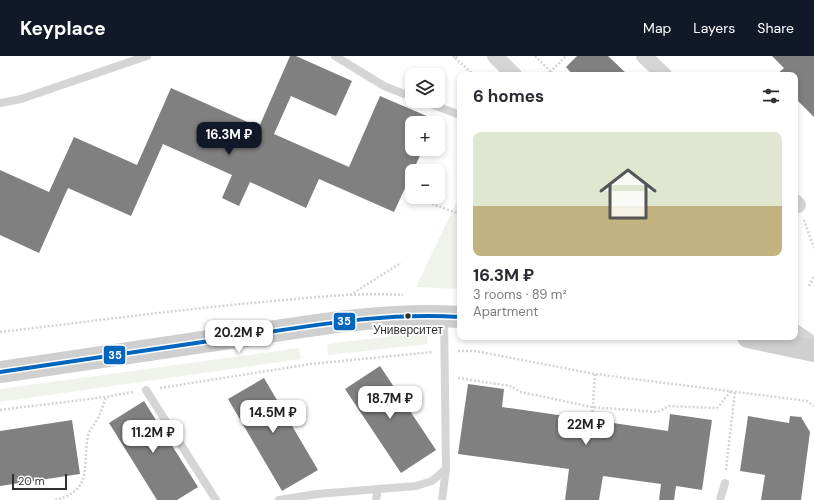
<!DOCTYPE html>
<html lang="en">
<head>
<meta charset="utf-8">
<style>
	:root { --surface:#fff; --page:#f2f2f3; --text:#2b2b33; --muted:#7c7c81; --accent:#111827 }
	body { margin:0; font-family:"DM Sans",sans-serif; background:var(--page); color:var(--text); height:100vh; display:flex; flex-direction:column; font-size:15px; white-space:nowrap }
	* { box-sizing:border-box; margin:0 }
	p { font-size:13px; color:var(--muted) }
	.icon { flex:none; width:22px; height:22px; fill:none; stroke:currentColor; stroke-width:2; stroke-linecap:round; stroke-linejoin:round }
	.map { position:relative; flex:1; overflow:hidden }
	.drawer { position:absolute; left:457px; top:16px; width:341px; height:268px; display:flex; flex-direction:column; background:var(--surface); border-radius:8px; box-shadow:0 2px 6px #0003 }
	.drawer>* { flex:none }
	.buttons { position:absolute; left:405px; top:12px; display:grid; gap:8px }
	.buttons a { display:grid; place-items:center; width:40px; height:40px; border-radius:8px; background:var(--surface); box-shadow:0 2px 6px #0003; font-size:20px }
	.scale { position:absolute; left:12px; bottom:10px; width:55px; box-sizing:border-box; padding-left:4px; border:2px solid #313131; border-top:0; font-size:11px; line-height:14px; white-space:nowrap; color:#313131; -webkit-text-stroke:3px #fff; paint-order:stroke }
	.price { position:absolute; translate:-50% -34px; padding:0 9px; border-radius:8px; background:#fff; color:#222; font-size:13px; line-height:26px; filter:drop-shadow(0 1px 2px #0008) }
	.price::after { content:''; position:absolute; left:50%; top:24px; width:12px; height:9px; margin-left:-6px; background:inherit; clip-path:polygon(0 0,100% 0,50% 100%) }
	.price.active { background:var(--accent); color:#fff }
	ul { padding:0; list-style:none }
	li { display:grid; align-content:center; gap:8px; height:212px; padding:0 16px }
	li span { display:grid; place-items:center; height:124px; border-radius:8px; color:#555 }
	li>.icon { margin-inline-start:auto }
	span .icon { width:72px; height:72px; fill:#fffc; stroke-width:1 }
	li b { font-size:17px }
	h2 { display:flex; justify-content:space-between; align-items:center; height:48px; padding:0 16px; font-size:17px }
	header { display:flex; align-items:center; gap:24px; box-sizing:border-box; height:56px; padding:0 20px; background:var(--accent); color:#fff }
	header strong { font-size:19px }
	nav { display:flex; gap:22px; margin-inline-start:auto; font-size:14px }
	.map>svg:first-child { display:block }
</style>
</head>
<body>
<header>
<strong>Keyplace</strong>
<nav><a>Map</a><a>Layers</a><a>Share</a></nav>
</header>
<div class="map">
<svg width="814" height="444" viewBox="0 0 814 444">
	<rect width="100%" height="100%" fill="#fff"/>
	<path fill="#f0f3ec" d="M460,139V233L416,231Z
		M426,276L428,288L328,299L327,288Z
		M299,292L301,303L0,346V333Z"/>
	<path fill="#808080" d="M290,0H296L352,25L336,60L291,40L274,78L349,111L380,40L436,64L434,67H412V93H423L394,156L319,123L306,152L250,126L239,150L222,142L232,119L163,88L131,160L68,132L39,197L0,179V114L49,136L74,81L137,109L171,32L259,71Z
		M577,0H608L628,19H573L566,11Z
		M772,0H814V61L795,42V19H776L784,12Z
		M380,310L436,394L401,417L345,333Z
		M264,322L318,414L282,435L228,343Z
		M468,328L504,333L502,351L668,375L670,358L712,364L702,434L676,430L674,444H659L661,428L603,420L599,444H565L569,413L458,398Z
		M144,345L198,431L177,444H157L109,367Z
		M748,360L789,367L790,360L801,361L810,376L801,444H761L765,419L740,415Z
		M72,364L80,418L0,430V375Z"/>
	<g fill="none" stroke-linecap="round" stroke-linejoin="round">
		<path stroke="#d4d4d4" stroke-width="2.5" stroke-dasharray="2 2" stroke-linecap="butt" d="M453,0L455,2L458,0
			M535,0L554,19
			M455,2L474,19
			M547,19L566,0
			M432,148L460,158
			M804,164L814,192
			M809,230L814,220
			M350,239L401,207
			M795,245L797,247
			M0,276C87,266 174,254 262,246C308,242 356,236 403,239
			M458,295H475L595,318L807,345L814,350
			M458,322L510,330L521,336L592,351L658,356L669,350L717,352L731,335
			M160,332L311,308L433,296
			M0,354L106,341L133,336
			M592,364L595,318
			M726,414L735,336
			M55,444C94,435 82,409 88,380C89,374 94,370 97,364C101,357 103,349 106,341"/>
		<path stroke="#d5d5d5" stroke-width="8" d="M335,0L384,30L412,41
			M423,45L460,59
			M0,47L21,43L147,0
			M146,334L216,444
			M279,444L317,438L378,433
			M376,444L378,433L416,430L432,425L446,413L444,260
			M442,444L446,413
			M720,444L725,427"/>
		<path stroke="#d5d5d5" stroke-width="16" d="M495,0L514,19
			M644,0L664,19
			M795,146L798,149
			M795,276L814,289"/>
		<path stroke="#cfcfcf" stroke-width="22" d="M748,281L814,295
			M0,316C81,304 162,292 243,280C315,269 387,256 460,261"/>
		<g stroke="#fff" stroke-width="7">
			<path id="bus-1" d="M0,316C81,304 162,292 243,280C315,269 387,256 460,261"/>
		</g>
		<use href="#bus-1" stroke="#0065bd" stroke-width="4"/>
	</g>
	<circle fill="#313131" stroke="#fff" stroke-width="1.5" cx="408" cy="260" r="3.5"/>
	<g text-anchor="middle" stroke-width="4" stroke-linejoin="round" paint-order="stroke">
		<g font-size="12" fill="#313131" stroke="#fff">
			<text x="408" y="278">Университет</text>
		</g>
	</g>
	<g stroke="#fff" stroke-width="1.5">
		<rect x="333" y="256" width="23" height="19" rx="4" fill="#0065bd"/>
		<rect x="103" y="289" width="23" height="20" rx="4" fill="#0065bd"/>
	</g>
	<g font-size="11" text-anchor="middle" font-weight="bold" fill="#fff">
		<text x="344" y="269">35</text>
		<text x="115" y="303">35</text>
	</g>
</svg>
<div class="buttons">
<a><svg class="icon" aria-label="layers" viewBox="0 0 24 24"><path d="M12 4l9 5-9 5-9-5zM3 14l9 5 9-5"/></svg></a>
<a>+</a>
<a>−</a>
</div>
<div class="scale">20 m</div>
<b class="price active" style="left:229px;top:100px">16.3M ₽</b>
<b class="price" style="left:239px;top:298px">20.2M ₽</b>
<b class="price" style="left:390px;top:364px">18.7M ₽</b>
<b class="price" style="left:273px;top:378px">14.5M ₽</b>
<b class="price" style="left:586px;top:390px">22M ₽</b>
<b class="price" style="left:153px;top:398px">11.2M ₽</b>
<section class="drawer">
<h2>6 homes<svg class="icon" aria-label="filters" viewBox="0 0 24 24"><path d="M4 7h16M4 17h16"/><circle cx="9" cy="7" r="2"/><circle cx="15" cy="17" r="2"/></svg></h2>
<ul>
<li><span style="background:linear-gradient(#dfe7d0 60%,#c2b280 0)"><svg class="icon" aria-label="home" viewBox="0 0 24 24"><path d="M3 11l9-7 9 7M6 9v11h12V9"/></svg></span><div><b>16.3M ₽</b><p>3 rooms · 89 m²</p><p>Apartment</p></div></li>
</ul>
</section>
</div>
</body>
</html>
